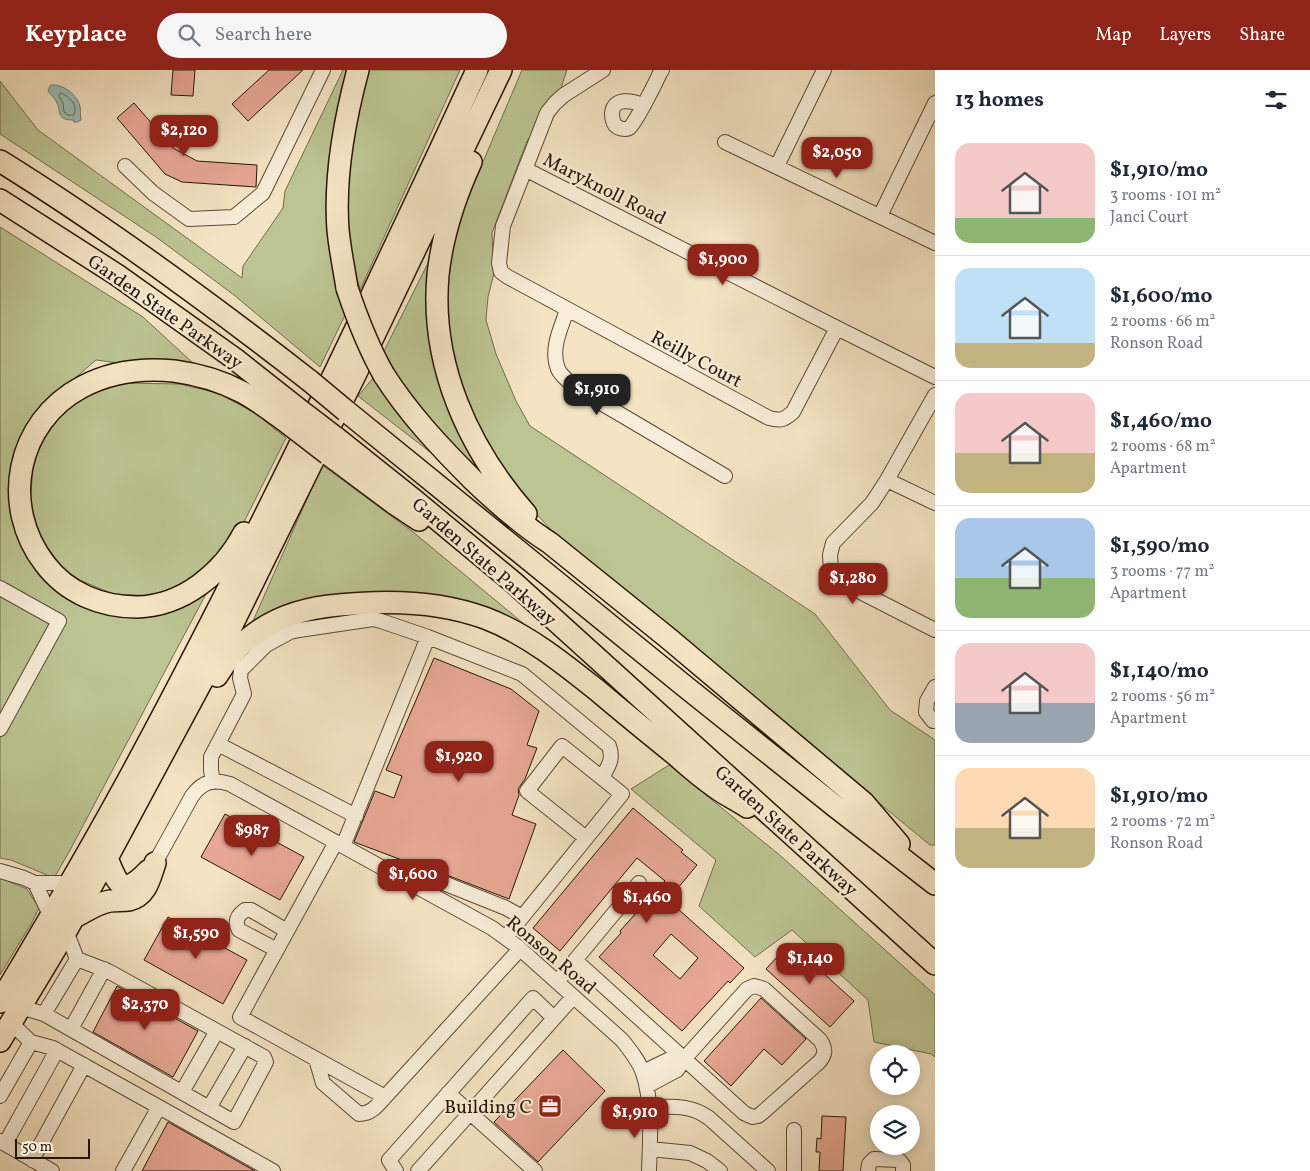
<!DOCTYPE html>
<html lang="en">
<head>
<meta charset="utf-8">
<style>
	:root { --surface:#fff; --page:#f6f6f7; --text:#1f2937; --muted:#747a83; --line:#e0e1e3; --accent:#8f2418 }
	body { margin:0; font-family:Vollkorn,serif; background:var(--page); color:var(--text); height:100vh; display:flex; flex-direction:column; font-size:19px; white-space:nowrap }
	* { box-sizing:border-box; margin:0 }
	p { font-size:16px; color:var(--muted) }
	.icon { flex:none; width:28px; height:28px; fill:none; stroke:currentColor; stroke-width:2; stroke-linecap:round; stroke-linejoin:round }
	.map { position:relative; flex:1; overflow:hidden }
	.sheet { display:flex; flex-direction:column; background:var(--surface); width:375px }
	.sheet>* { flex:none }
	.tools { position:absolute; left:870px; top:975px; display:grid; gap:10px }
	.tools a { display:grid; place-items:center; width:50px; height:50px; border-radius:50%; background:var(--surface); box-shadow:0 2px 12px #0003; font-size:25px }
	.scale { position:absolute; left:15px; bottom:12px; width:75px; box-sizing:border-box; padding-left:5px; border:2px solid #291607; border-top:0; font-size:14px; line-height:18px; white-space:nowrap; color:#291607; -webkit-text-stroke:4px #f8edd8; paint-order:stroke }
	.price { position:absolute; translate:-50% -42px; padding:0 11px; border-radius:10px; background:var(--accent); color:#fff; font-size:16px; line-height:32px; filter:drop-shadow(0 1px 2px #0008) }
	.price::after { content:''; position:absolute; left:50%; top:30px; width:15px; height:11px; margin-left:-8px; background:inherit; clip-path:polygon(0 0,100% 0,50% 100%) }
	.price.on { background:#222; color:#fff }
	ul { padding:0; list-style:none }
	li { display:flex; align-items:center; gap:15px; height:125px; padding:0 20px }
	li+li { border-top:1px solid var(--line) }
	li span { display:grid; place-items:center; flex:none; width:140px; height:100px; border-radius:15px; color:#555 }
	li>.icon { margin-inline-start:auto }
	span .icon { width:60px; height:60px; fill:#fffc; stroke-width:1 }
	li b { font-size:21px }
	h2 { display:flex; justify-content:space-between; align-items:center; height:60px; padding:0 20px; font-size:21px }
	header { display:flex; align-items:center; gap:30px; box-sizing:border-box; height:70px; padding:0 25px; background:var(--accent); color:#fff }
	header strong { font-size:24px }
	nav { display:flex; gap:28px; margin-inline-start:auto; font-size:18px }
	.search { width:350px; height:45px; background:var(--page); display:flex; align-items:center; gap:12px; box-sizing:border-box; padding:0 18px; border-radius:28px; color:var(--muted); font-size:19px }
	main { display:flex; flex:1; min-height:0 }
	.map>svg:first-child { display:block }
</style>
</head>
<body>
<header>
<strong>Keyplace</strong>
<div class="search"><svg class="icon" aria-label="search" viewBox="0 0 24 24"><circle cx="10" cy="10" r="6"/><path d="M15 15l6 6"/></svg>Search here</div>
<nav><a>Map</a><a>Layers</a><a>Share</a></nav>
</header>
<main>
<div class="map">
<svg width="935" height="1101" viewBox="0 0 935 1101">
	<rect width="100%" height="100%" fill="#f4e4c3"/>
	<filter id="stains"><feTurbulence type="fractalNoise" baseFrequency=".004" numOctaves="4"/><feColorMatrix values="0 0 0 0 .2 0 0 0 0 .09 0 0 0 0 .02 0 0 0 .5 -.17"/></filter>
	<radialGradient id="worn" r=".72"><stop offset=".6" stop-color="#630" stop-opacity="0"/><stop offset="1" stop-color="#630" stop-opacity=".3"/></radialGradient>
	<path fill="#bcc493" stroke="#726d4d" d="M343,0H351L344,31L348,239L320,297L234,225L156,167L0,64V11L38,60L242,208L243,196L283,138L285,121Z
		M368,0H460L360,220L345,159L347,104L356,35Z
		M522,0H567L559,24L527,71L492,163L494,203L488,227L486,250L496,284L516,331L530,356L815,544L890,640L935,670V775H930L562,472L514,419L488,377L450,293L443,238L450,182L460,146Z
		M0,157L143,247L194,294L133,295L96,290L39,339L10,405L19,465L73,526L177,537L206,524L69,782L54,808L11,790L0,788Z
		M439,171L432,237L495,416L455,380L416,339L383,283Z
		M374,307L439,389L358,326Z
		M123,313L180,314L218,323L255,343L286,368L244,452L202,507L156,526L113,524L68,505L41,469L30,433L34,386L53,350L81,328Z
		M322,395L413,462L535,563L438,526L249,560Z
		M669,695L782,787L935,925V987L931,984L874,972L868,930L792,860L755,887L699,836L716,790L631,719Z
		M0,808L27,819L39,838L31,854L0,905Z"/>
	<path fill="#9cbeb6" stroke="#6e7b70" d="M51,15C63,14 78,25 80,37C81,41 80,46 81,50L77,52H74L73,50C55,50 62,41 56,31C54,27 51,25 48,21L49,18Z"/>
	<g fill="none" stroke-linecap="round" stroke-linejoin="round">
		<path stroke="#626a5e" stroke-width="1" d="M61,23C70,27 78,35 74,45H68L64,42L63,33L59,26Z"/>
	</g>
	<path fill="#e8a895" stroke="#291607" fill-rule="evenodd" d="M173,0H195L193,26L171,25Z
		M269,0H303L248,51L232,34Z
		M134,33L173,78L197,91L257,95L256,117L182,112L165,104L117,48Z
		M434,588L511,619L539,641L527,675L537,678L525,709L518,719L519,725L512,745L536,754L509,829L444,804H439L354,772L375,721L394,728L402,706L386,700Z
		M633,738L683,780L681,782L697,795L668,830L744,898L730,913L728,911L682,961L599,887L621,863L620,861L665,811L637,788L560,881L533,858ZM671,864L698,888L680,909L653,885Z
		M225,744L304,787L280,830L201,787Z
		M168,847L247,890L223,934L144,890Z
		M790,873L854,931L830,957L766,899Z
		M117,916L198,961L173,1007L93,962Z
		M761,928L806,969L782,995L764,979L731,1016L704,991Z
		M563,980L605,1021L538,1092L494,1052Z
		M822,1046L846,1047L843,1101H819L820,1082H816L817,1068L821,1069Z
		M168,1052L255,1101H142Z"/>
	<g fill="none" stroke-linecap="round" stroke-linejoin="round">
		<g stroke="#5c4a36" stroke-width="16">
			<path id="minor" d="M603,0L564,25L555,33L547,43L503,156L499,193L501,202L508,207L769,348C781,351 784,350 793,342L837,258
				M643,35C633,31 613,26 612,44C612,47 613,52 615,55C619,59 625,60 629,58C635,54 656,12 660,3L662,0
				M725,72L935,173
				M125,96L153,123L189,149L234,147L263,123L323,0
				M777,96L824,0
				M525,99L837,258L935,307
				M880,146L935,33
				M567,240C561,258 550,279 558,299C561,306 569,311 574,317L725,406
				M935,325L887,410L872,433L833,473L830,485L831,499L837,510L935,560
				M887,410L935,433
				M0,518L59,551L0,659
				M935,617L927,631L926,642L933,651H935
				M218,674L356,746
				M213,712L211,700V687L244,624L240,608L241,600L266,575L290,562L299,560L373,549L381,551L428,567L522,604L609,676C614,690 608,696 602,708
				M336,772L240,947L385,1027L520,879
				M343,776L428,567
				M155,793L192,726C203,711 213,709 230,714L492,858L518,877L622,970C630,980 639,991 643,1003C653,1033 650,1070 649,1101
				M0,801L24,808L35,813H70
				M441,812L506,838L522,847
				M35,813L51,847
				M506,867L622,724L562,676L527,721L586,768
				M277,880L239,860C234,851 238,845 245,840H251L287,861
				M575,890L744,1043L748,1045L753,1047L758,1046L762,1043L818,993C826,985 826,979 820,970L764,919L758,917L754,916L747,919L685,988L677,1000L647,1016
				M557,912L639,813
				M20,937L44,944L234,1052L266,992L264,987L108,901L77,889L66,861
				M44,944L77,889
				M71,959L104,899
				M31,972L53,978L159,1037L123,1101
				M316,989L323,1013L359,1044C371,1044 377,1036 385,1027
				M643,1002L672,988H685
				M182,1022L217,961
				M448,1023L535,1101
				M0,1026L31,972L11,953
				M159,1037L273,1101
				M649,1037C672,1037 690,1034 709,1048L768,1101
				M209,1038L245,976
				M0,1071L52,1101
				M5,1074L57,980
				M650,1079L690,1083L707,1091L720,1101
				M32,1090L84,995
				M396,1101L389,1090L533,928L554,948
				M418,1101L470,1043L573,927
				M794,1101V1060
				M868,1101L869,1094L874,1089L899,1090L903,1095V1101"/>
		</g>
		<g stroke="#291607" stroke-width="24">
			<path id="highway" d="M0,91C108,158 210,233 310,311
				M471,92C455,127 442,167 438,205C430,294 468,378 526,444
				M0,130L117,205L235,289L297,338
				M347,218C344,199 340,180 338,160C334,106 344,52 358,0
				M384,305C409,344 440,377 473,410C497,433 522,455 550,473L668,568L864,733L899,774
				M346,341L687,618L836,737L935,814
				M335,367L414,430L513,512L935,894
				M328,384L395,434L419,450
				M244,463C223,503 183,536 137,537C101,537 67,523 45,494C0,436 16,352 82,317C110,302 143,298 174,301C197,304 221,311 242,322C259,331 274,343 289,354
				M217,606C244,560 287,539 339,535C387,530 439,531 485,548C527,564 563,593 598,621C624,643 651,665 677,686C689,697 702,708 715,717C725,725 737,730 747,737
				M107,788C118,816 123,827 148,801
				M74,847C85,842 97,833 110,831C116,830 123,831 129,830C147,826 150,807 155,793
				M0,932C48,852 95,772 139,690C217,545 290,397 361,248C400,166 439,83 477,0
				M0,971L66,861L107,788L231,557L356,303L501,0"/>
		</g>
		<use href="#minor" stroke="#f8edd8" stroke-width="14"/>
		<use href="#highway" stroke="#f4e4c3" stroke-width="21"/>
		<g stroke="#291607" stroke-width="24" stroke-linecap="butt">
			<path id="highway-bridge" d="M347,218C357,248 368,277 384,305
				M310,311L346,341
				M297,338L335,367
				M289,354L328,384"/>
		</g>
		<use href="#highway-bridge" stroke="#f4e4c3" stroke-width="21"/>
	</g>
	<defs>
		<g id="office-square" transform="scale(1.25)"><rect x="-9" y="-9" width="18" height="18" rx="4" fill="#8f2418" stroke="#f8edd8"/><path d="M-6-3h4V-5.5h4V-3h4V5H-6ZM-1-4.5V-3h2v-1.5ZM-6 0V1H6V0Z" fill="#fff"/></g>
	</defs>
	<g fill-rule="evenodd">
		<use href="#office-square" x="550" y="1036"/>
	</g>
	<g text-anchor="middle" stroke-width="4.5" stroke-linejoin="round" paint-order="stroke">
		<g font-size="19" fill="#291607" stroke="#f8edd8">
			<text transform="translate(605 118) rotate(27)" y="7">Maryknoll Road</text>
			<text transform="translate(166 241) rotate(35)" y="7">Garden State Parkway</text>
			<text transform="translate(697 288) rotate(28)" y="7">Reilly Court</text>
			<text transform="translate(485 491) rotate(41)" y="7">Garden State Parkway</text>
			<text transform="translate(787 760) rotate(42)" y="7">Garden State Parkway</text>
			<text transform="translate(552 884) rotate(40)" y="7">Ronson Road</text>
		</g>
		<g font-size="19" fill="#291607" stroke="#f8edd8" text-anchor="end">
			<text x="532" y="1043">Building C</text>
		</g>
	</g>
	<rect width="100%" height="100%" filter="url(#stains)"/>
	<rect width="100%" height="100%" fill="url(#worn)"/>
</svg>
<div class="tools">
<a><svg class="icon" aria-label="locate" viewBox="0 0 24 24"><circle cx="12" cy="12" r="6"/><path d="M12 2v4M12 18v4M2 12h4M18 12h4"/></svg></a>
<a><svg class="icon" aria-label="layers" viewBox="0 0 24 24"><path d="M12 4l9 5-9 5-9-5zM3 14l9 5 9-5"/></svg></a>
</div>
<div class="scale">50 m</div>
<b class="price" style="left:184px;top:87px">$2,120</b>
<b class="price" style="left:837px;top:109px">$2,050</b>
<b class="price" style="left:723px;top:216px">$1,900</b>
<b class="price on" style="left:597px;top:346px">$1,910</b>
<b class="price" style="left:853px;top:535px">$1,280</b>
<b class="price" style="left:459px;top:713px">$1,920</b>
<b class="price" style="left:252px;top:787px">$987</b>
<b class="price" style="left:413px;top:831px">$1,600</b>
<b class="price" style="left:647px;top:854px">$1,460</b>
<b class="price" style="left:196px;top:890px">$1,590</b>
<b class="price" style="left:810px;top:915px">$1,140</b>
<b class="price" style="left:145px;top:961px">$2,370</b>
<b class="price" style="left:635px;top:1069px">$1,910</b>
</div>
<section class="sheet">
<h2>13 homes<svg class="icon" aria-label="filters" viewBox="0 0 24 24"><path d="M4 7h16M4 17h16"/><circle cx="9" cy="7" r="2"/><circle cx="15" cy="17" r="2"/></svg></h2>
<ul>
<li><span style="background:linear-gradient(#f6c9c9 75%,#8fb573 0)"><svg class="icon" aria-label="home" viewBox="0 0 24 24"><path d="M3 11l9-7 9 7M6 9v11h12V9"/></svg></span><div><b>$1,910/mo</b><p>3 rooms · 101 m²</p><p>Janci Court</p></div></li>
<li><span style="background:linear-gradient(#bfe0f5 75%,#c2b280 0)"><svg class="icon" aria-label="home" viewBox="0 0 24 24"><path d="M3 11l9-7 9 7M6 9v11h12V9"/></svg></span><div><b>$1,600/mo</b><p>2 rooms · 66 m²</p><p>Ronson Road</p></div></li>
<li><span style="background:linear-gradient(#f6c9c9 60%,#c2b280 0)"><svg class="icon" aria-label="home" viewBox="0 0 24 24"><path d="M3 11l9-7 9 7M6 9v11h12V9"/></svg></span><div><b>$1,460/mo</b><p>2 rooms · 68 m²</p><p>Apartment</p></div></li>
<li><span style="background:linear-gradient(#a9c7e8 60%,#8fb573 0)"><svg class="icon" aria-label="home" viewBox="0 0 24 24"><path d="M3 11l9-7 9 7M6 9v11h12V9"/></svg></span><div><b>$1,590/mo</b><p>3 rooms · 77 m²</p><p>Apartment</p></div></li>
<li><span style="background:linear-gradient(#f6c9c9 60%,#9aa5b1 0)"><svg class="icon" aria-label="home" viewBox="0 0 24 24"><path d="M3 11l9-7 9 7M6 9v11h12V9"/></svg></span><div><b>$1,140/mo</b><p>2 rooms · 56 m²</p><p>Apartment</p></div></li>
<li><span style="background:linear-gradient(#ffd9b3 60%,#c2b280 0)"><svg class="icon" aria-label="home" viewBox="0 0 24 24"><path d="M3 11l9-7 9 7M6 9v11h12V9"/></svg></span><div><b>$1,910/mo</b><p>2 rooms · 72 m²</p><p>Ronson Road</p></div></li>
</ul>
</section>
</main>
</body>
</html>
